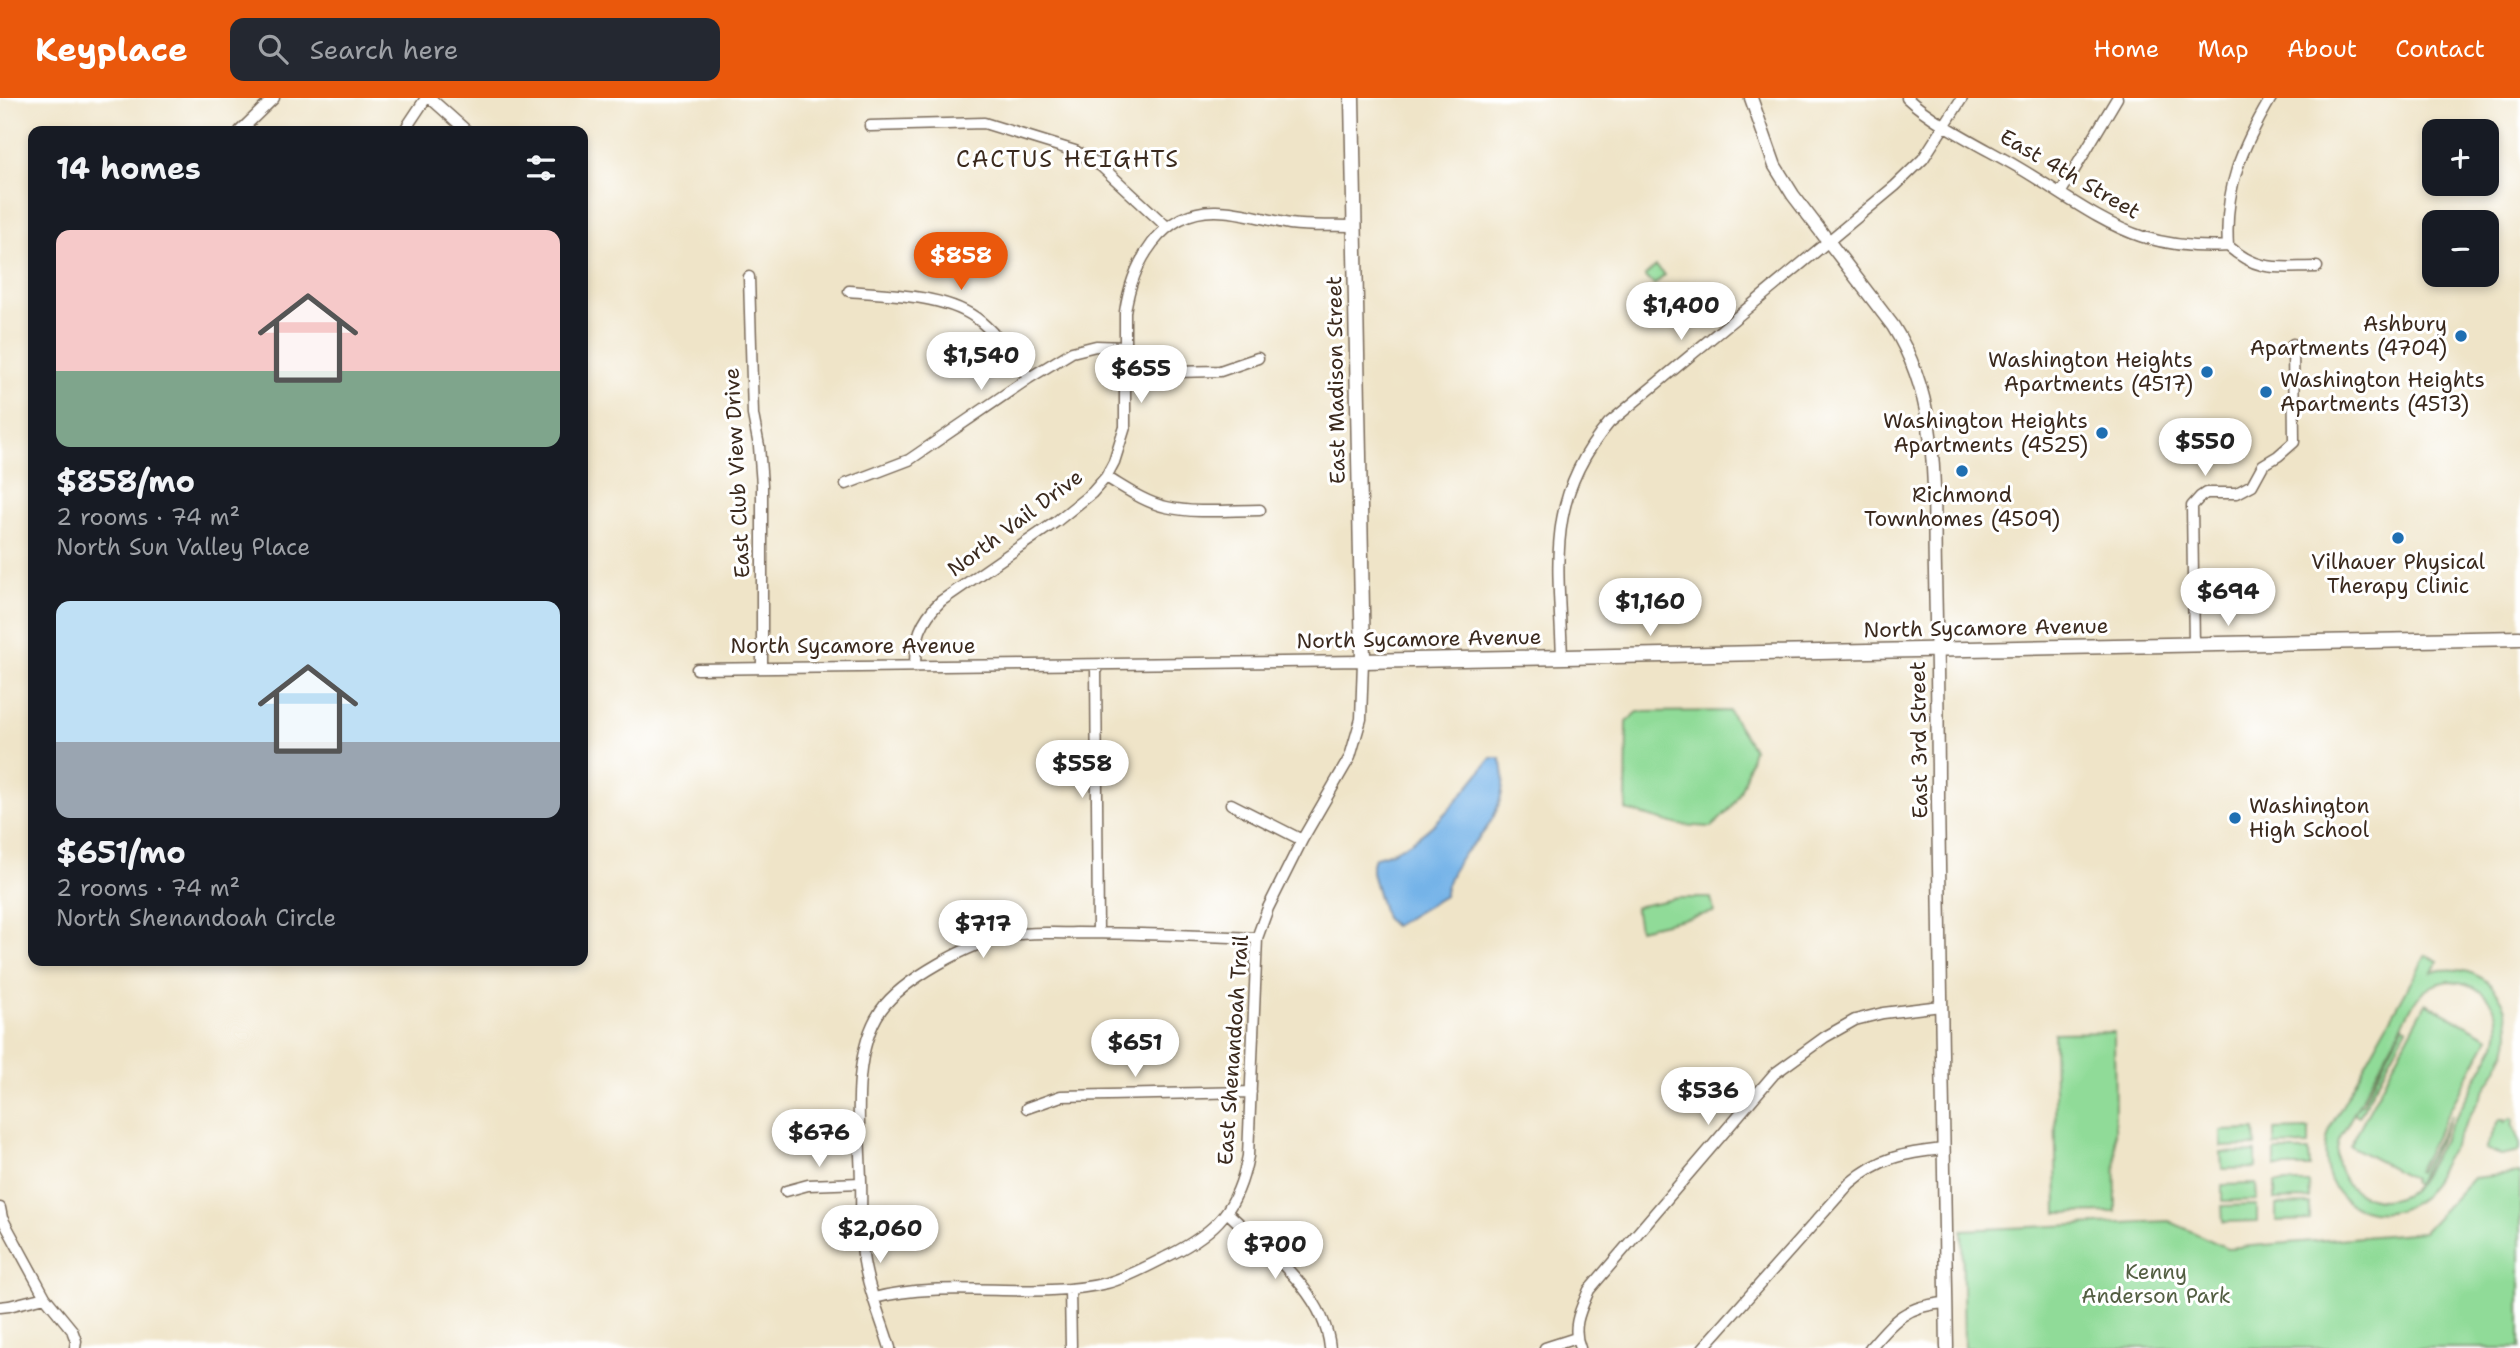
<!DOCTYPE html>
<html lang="en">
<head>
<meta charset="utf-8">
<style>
	:root { --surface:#171b24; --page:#242831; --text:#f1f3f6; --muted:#9ea1a6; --accent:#ea580c }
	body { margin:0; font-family:"Shantell Sans",sans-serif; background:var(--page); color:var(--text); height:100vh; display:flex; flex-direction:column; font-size:26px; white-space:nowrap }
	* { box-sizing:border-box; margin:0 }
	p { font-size:23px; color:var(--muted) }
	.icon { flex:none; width:38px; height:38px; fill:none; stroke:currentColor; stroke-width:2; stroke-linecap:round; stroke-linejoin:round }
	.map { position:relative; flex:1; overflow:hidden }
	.panel { position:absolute; left:28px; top:28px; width:560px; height:840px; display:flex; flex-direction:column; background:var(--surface); border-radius:14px; box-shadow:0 4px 10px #0003 }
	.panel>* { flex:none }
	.fabs { position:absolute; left:2422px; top:21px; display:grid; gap:14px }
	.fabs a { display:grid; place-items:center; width:77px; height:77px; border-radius:14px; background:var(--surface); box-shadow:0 4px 10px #0003; font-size:35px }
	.price { position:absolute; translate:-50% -60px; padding:0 16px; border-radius:24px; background:#fff; color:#222; font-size:23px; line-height:46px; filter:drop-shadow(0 2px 4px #0008) }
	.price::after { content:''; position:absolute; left:50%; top:42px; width:21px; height:16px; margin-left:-10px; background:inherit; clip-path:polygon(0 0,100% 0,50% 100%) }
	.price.on { background:var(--accent); color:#fff }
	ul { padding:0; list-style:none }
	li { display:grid; align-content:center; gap:14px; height:371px; padding:0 28px }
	li span { display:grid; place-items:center; height:217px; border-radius:14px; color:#555 }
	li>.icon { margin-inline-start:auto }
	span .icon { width:126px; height:126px; fill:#fffc; stroke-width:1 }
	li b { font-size:30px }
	h2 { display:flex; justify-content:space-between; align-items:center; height:84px; padding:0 28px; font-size:30px }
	header { display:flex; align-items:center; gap:42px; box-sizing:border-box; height:98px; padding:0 35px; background:var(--accent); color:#fff }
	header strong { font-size:33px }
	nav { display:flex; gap:38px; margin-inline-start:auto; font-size:24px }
	.search { width:490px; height:63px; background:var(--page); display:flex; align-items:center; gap:18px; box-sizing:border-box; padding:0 24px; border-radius:14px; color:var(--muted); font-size:26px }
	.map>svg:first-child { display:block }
</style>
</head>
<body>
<header>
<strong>Keyplace</strong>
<div class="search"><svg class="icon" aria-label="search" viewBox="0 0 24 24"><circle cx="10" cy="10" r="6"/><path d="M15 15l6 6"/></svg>Search here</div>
<nav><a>Home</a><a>Map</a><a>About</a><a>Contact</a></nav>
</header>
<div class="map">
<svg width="2520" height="1250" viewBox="0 0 2520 1250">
	<rect width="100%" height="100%" fill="#fff"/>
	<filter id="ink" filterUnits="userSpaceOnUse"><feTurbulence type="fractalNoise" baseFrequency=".0143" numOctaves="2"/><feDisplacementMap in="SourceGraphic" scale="14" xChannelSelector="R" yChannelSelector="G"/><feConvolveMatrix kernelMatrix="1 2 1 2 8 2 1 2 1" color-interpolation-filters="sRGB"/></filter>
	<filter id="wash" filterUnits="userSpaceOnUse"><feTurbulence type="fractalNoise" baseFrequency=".00686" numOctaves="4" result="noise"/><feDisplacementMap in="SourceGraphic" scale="28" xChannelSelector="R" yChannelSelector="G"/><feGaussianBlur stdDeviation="1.57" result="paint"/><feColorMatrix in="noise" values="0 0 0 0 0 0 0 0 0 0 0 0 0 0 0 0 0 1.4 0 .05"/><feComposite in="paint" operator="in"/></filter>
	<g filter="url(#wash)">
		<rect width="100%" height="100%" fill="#efe4c8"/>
		<path fill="#90db98" stroke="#66825b" stroke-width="2" fill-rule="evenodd" d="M1656,168L1665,177L1654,187L1645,178Z
			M1729,613L1753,651C1743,687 1742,704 1711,729L1679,727L1626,712L1627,623L1638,614Z
			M1678,800H1711L1714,814L1639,831L1635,809Z
			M2426,857L2438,863L2432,874C2483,861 2520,902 2506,954L2425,1097C2370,1142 2306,1094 2331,1028ZM2449,883C2484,885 2506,912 2496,946L2419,1085C2384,1123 2325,1092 2339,1042L2415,903C2425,891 2434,885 2449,883Z
			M2426,905L2489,939L2417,1073L2419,1074L2452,1017L2416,1087L2412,1084L2413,1081L2350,1048Z
			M2403,927L2407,930L2359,1018L2354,1015L2360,1005L2362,1006Z
			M2114,934L2116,1114L2057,1115L2054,935Z
			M2511,1020L2514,1022L2512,1026L2520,1043V1053L2501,1057L2485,1051L2500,1021H2505V1024Z
			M2309,1031V1047L2274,1048V1032Z
			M2255,1032L2256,1048L2221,1049V1033Z
			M2275,1053H2309L2310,1069H2275Z
			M2256,1054V1070L2222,1071L2221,1055Z
			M2520,1075V1250H1964L1962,1132L2169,1123L2227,1150L2423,1134L2473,1080Z
			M2275,1085H2309L2310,1101L2275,1102Z
			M2256,1086L2257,1102L2222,1103V1087Z
			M2310,1106V1122L2276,1123V1107Z
			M2257,1107V1123L2223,1124L2222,1108Z"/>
		<path fill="#74b3e8" stroke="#586e83" stroke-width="2" d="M1491,660H1500C1509,680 1500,710 1488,728C1480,741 1467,750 1459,762C1452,773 1447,785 1444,798L1394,828L1385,820L1372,775V765L1376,759C1426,747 1460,699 1491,660Z"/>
	</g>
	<g filter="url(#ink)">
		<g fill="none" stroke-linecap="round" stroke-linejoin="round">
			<g stroke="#7a6b5a" stroke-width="13">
				<path id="minor" d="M430,0L467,33
					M1907,0C1932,24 1985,50 2016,68C2056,91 2099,125 2143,139C2171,147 2199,150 2228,148
					M870,28L984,25L1075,53L1101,68L1167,129
					M240,33L274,0
					M404,33L426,0
					M2061,94L2117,0
					M2228,148C2224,90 2242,49 2271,0
					M2228,148C2259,175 2279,169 2317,169
					M749,179L753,317L759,348L762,387V570
					M849,193C889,197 948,196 980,223C999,239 1014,260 1029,280
					M1126,275L1220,273L1258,260
					M1106,379C1125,390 1144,404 1166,409C1196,416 1230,412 1260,412
					M846,386L909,362L1029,280L1072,254L1096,248L1125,249
					M2194,548L2192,408L2200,399L2206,395H2237L2252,387L2263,367L2278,358L2294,344L2293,246
					M1562,560C1559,467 1544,402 1609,325L1895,88L1923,61L1962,0
					M1096,567L1098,835
					M915,569C915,540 920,523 941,503L1057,423L1092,395L1106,379L1114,364L1125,329V214C1132,166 1161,112 1216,113C1241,113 1266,122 1290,126C1311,129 1333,127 1354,128
					M697,571L1363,563L1361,621L1350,659L1302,742L1268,810L1257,840L1248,1058C1238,1110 1218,1133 1170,1157C1150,1167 1129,1179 1107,1185C1033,1203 949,1180 874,1200
					M1231,706L1302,742
					M1027,1010L1061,998L1251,994
					M786,1093L808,1087L861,1085
					M0,1110L2,1120L45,1199L72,1232L76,1243L75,1250
					M1228,1115C1266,1152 1325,1194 1330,1250
					M1070,1191L1071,1250
					M0,1209L9,1208L45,1199
					M890,1250C882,1223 870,1196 865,1169C859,1141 862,1112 861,1084C860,1032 850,957 881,912C902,882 971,844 1007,838C1029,833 1053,836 1076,835C1136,835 1196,838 1257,840
					M1545,1250L1576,1240
					M1580,1250C1571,1229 1581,1211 1589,1192L1774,976L1825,939L1855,922L1883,915L1941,908
					M1703,1250L1850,1085C1880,1059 1905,1055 1943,1051
					M1870,1250C1894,1222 1907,1207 1946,1205"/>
			</g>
			<g stroke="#7a6b5a" stroke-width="15">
				<path id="tertiary" d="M1751,0L1775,68L1793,97L1893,228C1941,304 1933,388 1935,474C1937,550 1938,625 1938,701C1941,884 1943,1067 1947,1250"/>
			</g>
			<g stroke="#7a6b5a" stroke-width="17">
				<path id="secondary" d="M1352,0L1363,563L2520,540"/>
			</g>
			<use href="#minor" stroke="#fff" stroke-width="10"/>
			<use href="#tertiary" stroke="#fff" stroke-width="12"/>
			<use href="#secondary" stroke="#fff" stroke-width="14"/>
		</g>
	</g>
	<g fill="#1f6fb2" stroke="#fff" stroke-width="2.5">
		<circle cx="2461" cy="238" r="7"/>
		<circle cx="2207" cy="274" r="7"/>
		<circle cx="2266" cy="294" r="7"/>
		<circle cx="2102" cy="335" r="7"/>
		<circle cx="1962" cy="373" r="7"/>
		<circle cx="2398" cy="440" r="7"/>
		<circle cx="2235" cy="720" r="7"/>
	</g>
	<g text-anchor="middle" stroke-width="6" stroke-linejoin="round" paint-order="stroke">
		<g font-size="21" fill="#3b2a1e" stroke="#fff">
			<text transform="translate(2070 76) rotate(30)" y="7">East 4th Street</text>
			<text transform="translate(1336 282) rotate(-91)" y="7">East Madison Street</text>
			<text transform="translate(737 375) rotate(-93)" y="7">East Club View Drive</text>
			<text transform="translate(1015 425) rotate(-37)" y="7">North Vail Drive</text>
			<text transform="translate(1986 530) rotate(-1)" y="7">North Sycamore Avenue</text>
			<text transform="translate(1419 541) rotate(-1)" y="7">North Sycamore Avenue</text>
			<text x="853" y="555">North Sycamore Avenue</text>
			<text transform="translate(1919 642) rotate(-91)" y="7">East 3rd Street</text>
			<text transform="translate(1233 952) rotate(-86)" y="7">East Shenandoah Trail</text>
		</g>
		<g font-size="21" fill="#3b2a1e" stroke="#fff" text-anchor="end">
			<text x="2447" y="233">Ashbury<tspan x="2447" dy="24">Apartments (4704)</tspan></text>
			<text x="2193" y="269">Washington Heights<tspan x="2193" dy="24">Apartments (4517)</tspan></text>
			<text x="2280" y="289" text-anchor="start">Washington Heights<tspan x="2280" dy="24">Apartments (4513)</tspan></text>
			<text x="2088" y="330">Washington Heights<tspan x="2088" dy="24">Apartments (4525)</tspan></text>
			<text x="1962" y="404" text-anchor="middle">Richmond<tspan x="1962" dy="24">Townhomes (4509)</tspan></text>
			<text x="2398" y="471" text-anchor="middle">Vilhauer Physical<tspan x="2398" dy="24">Therapy Clinic</tspan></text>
			<text x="2249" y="715" text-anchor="start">Washington<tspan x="2249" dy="24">High School</tspan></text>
		</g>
		<g font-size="21" fill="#545f43" stroke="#fff">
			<text x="2156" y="1181">Kenny<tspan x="2156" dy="24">Anderson Park</tspan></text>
		</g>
		<g font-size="23" letter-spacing="2" fill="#3b2a1e" stroke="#fff">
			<text x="1068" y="69">CACTUS HEIGHTS</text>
		</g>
	</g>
</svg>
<div class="fabs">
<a>+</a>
<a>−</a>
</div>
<b class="price on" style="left:961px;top:194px">$858</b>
<b class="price" style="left:1681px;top:244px">$1,400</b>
<b class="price" style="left:981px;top:294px">$1,540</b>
<b class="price" style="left:1141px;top:307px">$655</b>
<b class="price" style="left:2205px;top:380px">$550</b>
<b class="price" style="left:2228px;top:530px">$694</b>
<b class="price" style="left:1650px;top:540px">$1,160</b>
<b class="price" style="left:1082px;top:702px">$558</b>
<b class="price" style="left:983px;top:862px">$717</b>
<b class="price" style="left:1135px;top:981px">$651</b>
<b class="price" style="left:1708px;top:1029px">$536</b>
<b class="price" style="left:819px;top:1071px">$676</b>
<b class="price" style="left:880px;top:1167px">$2,060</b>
<b class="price" style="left:1275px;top:1183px">$700</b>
<section class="panel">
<h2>14 homes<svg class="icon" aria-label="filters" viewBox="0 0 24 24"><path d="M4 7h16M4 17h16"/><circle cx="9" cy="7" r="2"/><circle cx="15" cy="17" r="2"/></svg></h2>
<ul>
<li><span style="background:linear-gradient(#f6c9c9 65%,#7fa58c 0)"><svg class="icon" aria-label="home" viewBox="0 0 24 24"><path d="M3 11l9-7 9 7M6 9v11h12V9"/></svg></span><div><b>$858/mo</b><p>2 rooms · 74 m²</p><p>North Sun Valley Place</p></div></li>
<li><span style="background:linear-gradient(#bfe0f5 65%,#9aa5b1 0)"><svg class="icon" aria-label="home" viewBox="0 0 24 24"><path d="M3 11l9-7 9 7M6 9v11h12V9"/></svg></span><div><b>$651/mo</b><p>2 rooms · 74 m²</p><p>North Shenandoah Circle</p></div></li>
</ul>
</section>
</div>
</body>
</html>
